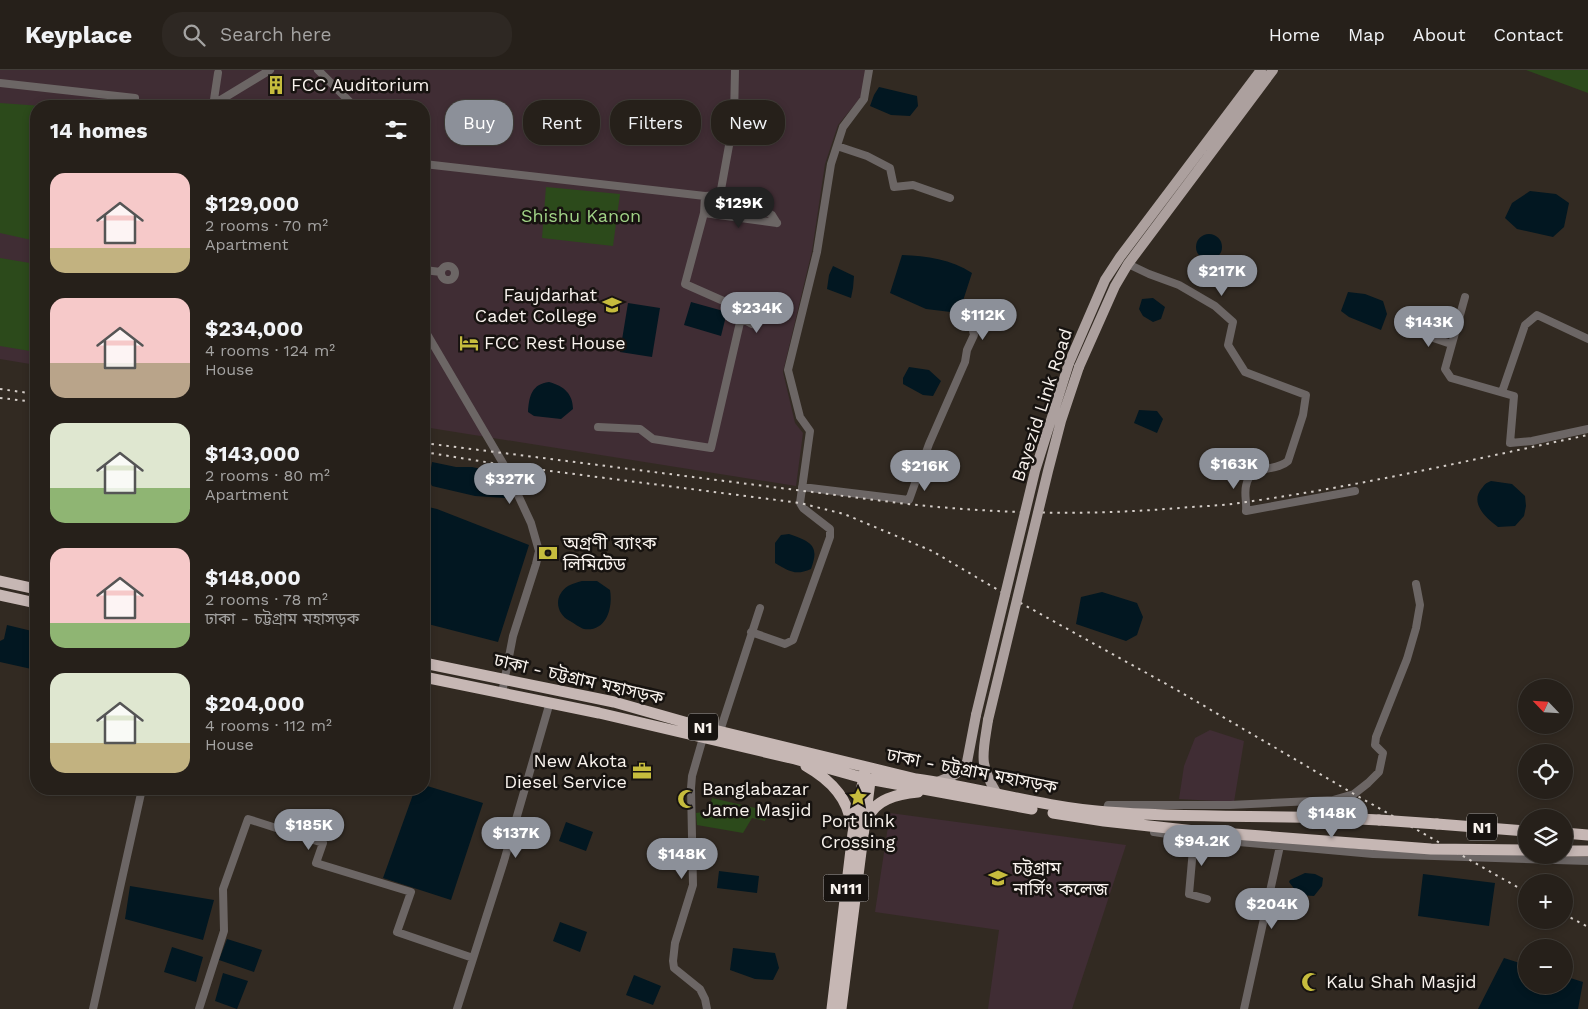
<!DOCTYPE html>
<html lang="en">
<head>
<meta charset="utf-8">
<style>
	:root { --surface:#26201a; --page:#2e2823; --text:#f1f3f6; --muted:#a4a3a2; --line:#423e39; --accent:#8c9099 }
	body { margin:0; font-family:"Work Sans","Noto Sans Bengali",sans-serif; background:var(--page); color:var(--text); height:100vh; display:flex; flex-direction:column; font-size:19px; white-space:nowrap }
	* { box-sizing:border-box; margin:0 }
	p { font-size:16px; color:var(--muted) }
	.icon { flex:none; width:28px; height:28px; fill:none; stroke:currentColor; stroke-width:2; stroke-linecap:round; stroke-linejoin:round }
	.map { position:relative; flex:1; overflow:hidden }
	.drawer { position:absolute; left:30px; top:30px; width:400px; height:695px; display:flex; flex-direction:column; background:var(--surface); border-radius:20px; box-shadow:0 2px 8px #0003,0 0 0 1px var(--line) }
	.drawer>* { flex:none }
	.top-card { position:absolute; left:445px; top:30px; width:475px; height:45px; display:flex; gap:10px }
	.needle { width:32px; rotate:295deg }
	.tools { position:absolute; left:1518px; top:609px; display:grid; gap:10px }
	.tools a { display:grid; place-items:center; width:55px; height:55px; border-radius:50%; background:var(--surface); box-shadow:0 2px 8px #0003,0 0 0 1px var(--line); font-size:25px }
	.price { position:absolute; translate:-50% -42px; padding:0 11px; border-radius:18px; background:var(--accent); color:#fff; font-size:16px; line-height:32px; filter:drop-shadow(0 1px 2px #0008) }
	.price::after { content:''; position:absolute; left:50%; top:30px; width:15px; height:11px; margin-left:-8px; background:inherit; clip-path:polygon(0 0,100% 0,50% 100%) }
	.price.current { background:#222; color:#fff }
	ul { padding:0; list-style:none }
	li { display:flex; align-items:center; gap:15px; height:125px; padding:0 20px }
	li span { display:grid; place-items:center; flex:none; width:140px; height:100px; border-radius:15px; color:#555 }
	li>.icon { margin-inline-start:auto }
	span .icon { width:60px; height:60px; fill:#fffc; stroke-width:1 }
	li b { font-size:21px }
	h2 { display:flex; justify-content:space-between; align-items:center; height:60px; padding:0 20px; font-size:21px }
	.chip { padding:0 18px; border-radius:20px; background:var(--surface); box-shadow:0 2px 8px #0003,0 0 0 1px var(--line); font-size:18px; line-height:45px }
	.chip.current { background:var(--accent); color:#fff }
	header { display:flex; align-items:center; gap:30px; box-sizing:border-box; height:70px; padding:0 25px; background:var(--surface); border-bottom:1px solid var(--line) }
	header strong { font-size:24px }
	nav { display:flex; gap:28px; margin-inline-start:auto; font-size:18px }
	.search { width:350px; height:45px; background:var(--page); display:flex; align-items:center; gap:12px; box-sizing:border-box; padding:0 18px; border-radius:20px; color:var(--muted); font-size:19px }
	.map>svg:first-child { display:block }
</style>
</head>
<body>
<header>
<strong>Keyplace</strong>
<div class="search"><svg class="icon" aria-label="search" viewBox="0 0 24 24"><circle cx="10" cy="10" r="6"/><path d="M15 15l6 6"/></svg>Search here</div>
<nav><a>Home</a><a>Map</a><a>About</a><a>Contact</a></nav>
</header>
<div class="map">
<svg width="1588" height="939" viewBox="0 0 1588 939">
	<rect width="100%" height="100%" fill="#322a22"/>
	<path fill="#402d34" d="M0,0H866L861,27L838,55L825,94L812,181L783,302L795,353L803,363L796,416L424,357V36H36V295L0,289Z
		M1210,660L1244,671L1234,732L1179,729L1184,696L1195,668Z
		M890,743L1126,775L1072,939H988L999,860L875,842Z"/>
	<path fill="#2c4a1b" d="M1526,0H1588V23Z
		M0,33L42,36H36V171L0,163Z
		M546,117L620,124L613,176L542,168Z
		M0,188L36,194V282L0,276Z
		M712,728L768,741L765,751L752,748L743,763L697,755L696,743L709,741Z"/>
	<path fill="#021721" d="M879,17L917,26L918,36L910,46L891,45L870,36L874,25Z
		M1530,121L1556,124L1569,133L1564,157L1553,167L1517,159L1505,148L1512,133Z
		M1196 177a13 13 0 1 1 26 0a13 13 0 1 1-26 0Z
		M902,185C927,186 951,189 972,203L959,243L926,239L890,223Z
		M833,196L854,206L853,218L851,228L827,219L829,205Z
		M1348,222L1365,224L1383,231L1387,244L1381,260L1349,247L1341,241Z
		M1153,228L1165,237L1161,249L1153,252L1143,246L1139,239L1142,229Z
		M691,232L727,242L721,266L684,255Z
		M628,233L660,238L652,287L620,282Z
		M909,297L929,300L941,311L933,326L923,325L903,314V308Z
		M549,312C564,316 573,324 573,339L561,349L534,346L528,342C529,326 532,314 549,312Z
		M1139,340L1157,341L1163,349L1157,363L1134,353Z
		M432,392L456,397H472L486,400L501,406L509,420L505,428L475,426L432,416L429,410Z
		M1491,411L1512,414L1525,426L1526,436L1524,446L1515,456L1498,457C1486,448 1469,433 1482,418C1485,414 1486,413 1491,411Z
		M424,436L437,439L529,475L498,572L424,553Z
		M789,464C811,472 820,475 811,499C795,506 789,501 775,493V473L781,465Z
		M582,511H597L610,520C613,537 607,562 584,559C580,558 574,553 570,551C556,544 553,526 568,516C572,514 577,512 582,511Z
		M1102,522L1137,533L1143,547L1137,565L1126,571L1076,554L1081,527Z
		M7,555L36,562V600L0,592V571L4,569Z
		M424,715L483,733L451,830L383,808L415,719H424Z
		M566,752L593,762L586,781L559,771Z
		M719,801L759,806L757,823L717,818Z
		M1305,803L1315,804L1323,808L1322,816L1314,826L1299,825L1289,812L1290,810Z
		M1423,804L1495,813L1489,856L1418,846Z
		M130,816L214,830L203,870L125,849Z
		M560,852L587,862L580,882L553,871Z
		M227,869L262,880L254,902L219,890Z
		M172,877L203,887L196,912L164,902Z
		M733,878L775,883L779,898L773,910L755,909L730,900Z
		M1504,888L1526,895V915H1564V906L1583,912L1578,939H1478Z
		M223,903L248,911L237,939L215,931Z
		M634,905L661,916L653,935L626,925Z"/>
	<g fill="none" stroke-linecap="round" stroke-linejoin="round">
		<path stroke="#6c6665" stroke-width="8" d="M318,0L354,36
			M0,13L135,28L134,36
			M214,34L270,0
			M213,36L218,3
			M837,76L867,86L890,98L894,117L913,115L950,128
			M424,94L705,126L704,143L685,214L737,237L741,248L711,378L653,369L640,359L598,357
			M705,126L720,125L734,48L735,0
			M704,143L777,153
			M746,148L752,142L761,139L772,145L777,153
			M1128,194L1149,204L1179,215L1215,236L1233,252L1228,275L1245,302L1306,325L1303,345L1288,391C1275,403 1250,393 1246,416C1244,424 1247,433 1246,441L1355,421
			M441 203a7 7 0 1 1 14 0a7 7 0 1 1-14 0Z
			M424,200L441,202
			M1465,227L1445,299L1451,308L1514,326L1510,373L1532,371L1588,359
			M741,248L752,254L760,239
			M424,259L504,395L531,453L539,481L536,494L513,566L502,623
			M1413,261L1451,274
			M1502,322L1525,255L1537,245L1588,269
			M802,417L909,430L929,374L965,292L967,280L974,265L971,252
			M751,562L785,574L793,570L830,467V459L803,438L800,433L810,361L800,347L788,300L817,182L831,94L843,57L864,29L869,0
			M720,661L760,538
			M703,668L692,706L691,718L693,815L675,873L673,891L674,898L700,919L705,929L707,939
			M1106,742L1108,735H1230L1333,730L1354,724L1368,713L1379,702L1383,683L1375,675L1376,667L1407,589L1416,558L1420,535L1416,514
			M1154,762L1194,768L1373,784L1588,791
			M1194,768L1189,824L1207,829
			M93,939L142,719
			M199,939L224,861L223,819L248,749L323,773L316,793L411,822L397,862L473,888
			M457,939L504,791L550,632
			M1244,939L1280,776"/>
		<path stroke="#aca09e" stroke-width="10" d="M1069,293L1105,210L1120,187L1261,0
			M1079,297L1115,216L1128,194L1273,0
			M988,650C983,684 978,693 997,724
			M937,712C950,707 960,704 967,692L976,645"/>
		<path stroke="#c6b7b4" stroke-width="11" d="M0,511L36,519
			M0,525L36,533
			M424,593L614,632L702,657L916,709C980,718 1042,737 1107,742C1197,749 1288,744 1379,750
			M424,607L599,643L795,689L863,708L1032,739
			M806,696C829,709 848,727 851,754
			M1053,743L1104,751L1195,761
			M867,750C874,729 898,724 918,722
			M1437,754L1526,761
			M1564,763L1588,765
			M1564,781H1588
			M832,939L853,763L865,701
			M841,939L870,711"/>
		<path stroke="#d5cec9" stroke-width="2" stroke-dasharray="2.5 5" stroke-linecap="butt" d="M0,319L36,324
			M0,328L36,332
			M424,373L907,434C1003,444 1093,446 1190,437C1209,436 1228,435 1246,432C1361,416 1475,389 1588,365
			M424,382L504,395L800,433L844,444L932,481L1010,527L1177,620L1354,724L1526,822
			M1564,844L1588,857"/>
		<path stroke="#aca09e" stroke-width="10" d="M976,645L1035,401L1069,293
			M988,650L1048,401L1061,351L1079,297"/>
		<path stroke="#c6b7b4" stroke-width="11" d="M1379,750L1437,754
			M1195,761L1431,779L1526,780"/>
	</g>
	<defs>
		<g id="building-bare" transform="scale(1.5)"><path d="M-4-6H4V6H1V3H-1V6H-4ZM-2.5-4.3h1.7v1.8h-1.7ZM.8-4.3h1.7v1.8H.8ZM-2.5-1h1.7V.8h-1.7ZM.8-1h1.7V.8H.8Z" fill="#c6bc3d" stroke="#171310" stroke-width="2.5" paint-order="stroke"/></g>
		<g id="university-bare" transform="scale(1.5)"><path d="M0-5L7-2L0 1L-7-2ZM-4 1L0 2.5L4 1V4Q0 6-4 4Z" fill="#c6bc3d" stroke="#171310" stroke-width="2.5" paint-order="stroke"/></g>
		<g id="hotel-bare" transform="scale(1.5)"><path d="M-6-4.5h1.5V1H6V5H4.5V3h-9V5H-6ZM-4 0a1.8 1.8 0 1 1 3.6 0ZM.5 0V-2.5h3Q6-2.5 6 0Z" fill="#c6bc3d" stroke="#171310" stroke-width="2.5" paint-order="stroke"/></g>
		<g id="bank-bare" transform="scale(1.5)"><path d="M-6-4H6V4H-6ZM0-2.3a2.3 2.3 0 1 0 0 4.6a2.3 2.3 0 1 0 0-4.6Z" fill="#c6bc3d" stroke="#171310" stroke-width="2.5" paint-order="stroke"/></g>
		<g id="office-bare" transform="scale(1.5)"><path d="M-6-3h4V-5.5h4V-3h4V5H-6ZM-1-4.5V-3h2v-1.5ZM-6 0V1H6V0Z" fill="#c6bc3d" stroke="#171310" stroke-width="2.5" paint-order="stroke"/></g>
		<g id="sight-bare" transform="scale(1.5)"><path d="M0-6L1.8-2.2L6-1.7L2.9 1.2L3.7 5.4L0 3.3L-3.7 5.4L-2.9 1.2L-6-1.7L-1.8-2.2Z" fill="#c6bc3d" stroke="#171310" stroke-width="2.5" paint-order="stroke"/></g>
		<g id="mosque-bare" transform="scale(1.5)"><path d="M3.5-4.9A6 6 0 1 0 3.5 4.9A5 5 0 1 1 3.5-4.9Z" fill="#c6bc3d" stroke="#171310" stroke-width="2.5" paint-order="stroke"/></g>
	</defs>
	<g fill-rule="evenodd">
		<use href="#building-bare" x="276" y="15"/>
		<use href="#university-bare" x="612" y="235"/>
		<use href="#hotel-bare" x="469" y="273"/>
		<use href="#bank-bare" x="548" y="483"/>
		<use href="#office-bare" x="642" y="701"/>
		<use href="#sight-bare" x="858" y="727"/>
		<use href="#mosque-bare" x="687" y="729"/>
		<use href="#university-bare" x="998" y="808"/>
		<use href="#mosque-bare" x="1311" y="912"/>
	</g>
	<g text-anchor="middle" stroke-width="5" stroke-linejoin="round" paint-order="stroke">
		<g fill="#171310" stroke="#b4afab" stroke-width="1">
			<rect x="688" y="643.5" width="30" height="27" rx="4"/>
			<rect x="1467" y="743.5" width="30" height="27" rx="4"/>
			<rect x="823.5" y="804.5" width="45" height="27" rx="4"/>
		</g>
		<g font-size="16" font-weight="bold" fill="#f8f2ed">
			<text x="703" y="663">N1</text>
			<text x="1482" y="763">N1</text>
			<text x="846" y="824">N111</text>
		</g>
		<g font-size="18" fill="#f8f2ed" stroke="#171310" text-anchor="start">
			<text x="291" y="21">FCC Auditorium</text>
			<text x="597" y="231" text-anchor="end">Faujdarhat<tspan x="597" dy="21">Cadet College</tspan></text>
			<text x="484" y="279">FCC Rest House</text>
			<text x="563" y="479">অগ্রণী ব্যাংক<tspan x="563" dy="21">লিমিটেড</tspan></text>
			<text x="627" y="697" text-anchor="end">New Akota<tspan x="627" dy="21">Diesel Service</tspan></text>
			<text x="702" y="725">Banglabazar<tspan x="702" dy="21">Jame Masjid</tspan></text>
			<text x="858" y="757" text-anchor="middle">Port link<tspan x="858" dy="21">Crossing</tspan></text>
			<text x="1013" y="804">চট্টগ্রাম<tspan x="1013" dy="21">নার্সিং কলেজ</tspan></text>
			<text x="1326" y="918">Kalu Shah Masjid</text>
		</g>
		<g font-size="18" fill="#a0d286" stroke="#171310">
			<text x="581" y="152">Shishu Kanon</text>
		</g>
		<g font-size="18" fill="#f8f2ed" stroke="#171310">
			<text transform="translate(1042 335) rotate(-72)" y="6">Bayezid Link Road</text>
			<text transform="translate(579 609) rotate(13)" y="6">ঢাকা - চট্টগ্রাম মহাসড়ক</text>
			<text transform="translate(972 701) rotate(11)" y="6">ঢাকা - চট্টগ্রাম মহাসড়ক</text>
		</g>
	</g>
</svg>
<div class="tools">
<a><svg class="needle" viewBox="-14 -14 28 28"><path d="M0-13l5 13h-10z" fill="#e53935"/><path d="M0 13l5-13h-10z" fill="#a4a3a2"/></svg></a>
<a><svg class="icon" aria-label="locate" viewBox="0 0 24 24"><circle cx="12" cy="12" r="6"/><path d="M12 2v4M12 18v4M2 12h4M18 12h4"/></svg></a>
<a><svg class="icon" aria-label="layers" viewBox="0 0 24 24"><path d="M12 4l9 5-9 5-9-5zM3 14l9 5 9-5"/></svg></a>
<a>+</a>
<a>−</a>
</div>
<b class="price current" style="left:739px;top:159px">$129K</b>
<b class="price" style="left:1222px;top:227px">$217K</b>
<b class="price" style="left:757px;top:264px">$234K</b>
<b class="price" style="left:983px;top:271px">$112K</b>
<b class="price" style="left:1429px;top:278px">$143K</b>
<b class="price" style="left:1234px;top:420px">$163K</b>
<b class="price" style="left:925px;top:422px">$216K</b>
<b class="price" style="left:510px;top:435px">$327K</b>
<b class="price" style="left:1332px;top:769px">$148K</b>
<b class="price" style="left:309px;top:781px">$185K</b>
<b class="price" style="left:516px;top:789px">$137K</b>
<b class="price" style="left:1202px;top:797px">$94.2K</b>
<b class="price" style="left:682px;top:810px">$148K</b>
<b class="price" style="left:1272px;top:860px">$204K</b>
<div class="top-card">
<a class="chip current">Buy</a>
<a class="chip">Rent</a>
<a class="chip">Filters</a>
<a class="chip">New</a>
</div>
<section class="drawer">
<h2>14 homes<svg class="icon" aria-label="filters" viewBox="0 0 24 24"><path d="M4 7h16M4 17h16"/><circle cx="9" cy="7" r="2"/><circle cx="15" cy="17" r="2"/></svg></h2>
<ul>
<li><span style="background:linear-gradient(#f6c9c9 75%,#c2b280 0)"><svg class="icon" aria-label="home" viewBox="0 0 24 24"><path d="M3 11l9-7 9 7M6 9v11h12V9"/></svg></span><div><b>$129,000</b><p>2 rooms · 70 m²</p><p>Apartment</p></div></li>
<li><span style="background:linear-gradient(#f6c9c9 65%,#b9a48a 0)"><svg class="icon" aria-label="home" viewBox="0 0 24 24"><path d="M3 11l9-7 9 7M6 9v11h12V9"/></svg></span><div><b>$234,000</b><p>4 rooms · 124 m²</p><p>House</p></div></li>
<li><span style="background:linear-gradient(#dfe7d0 65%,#8fb573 0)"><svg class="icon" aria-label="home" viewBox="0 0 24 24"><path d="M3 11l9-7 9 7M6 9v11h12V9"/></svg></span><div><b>$143,000</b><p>2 rooms · 80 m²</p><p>Apartment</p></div></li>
<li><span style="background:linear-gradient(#f6c9c9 75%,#8fb573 0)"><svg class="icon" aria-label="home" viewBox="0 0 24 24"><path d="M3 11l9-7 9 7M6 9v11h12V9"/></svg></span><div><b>$148,000</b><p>2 rooms · 78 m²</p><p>ঢাকা - চট্টগ্রাম মহাসড়ক</p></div></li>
<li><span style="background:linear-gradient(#dfe7d0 70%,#c2b280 0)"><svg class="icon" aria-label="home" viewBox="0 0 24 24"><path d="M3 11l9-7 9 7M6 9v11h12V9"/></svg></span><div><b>$204,000</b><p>4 rooms · 112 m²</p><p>House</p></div></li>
</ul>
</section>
</div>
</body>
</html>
